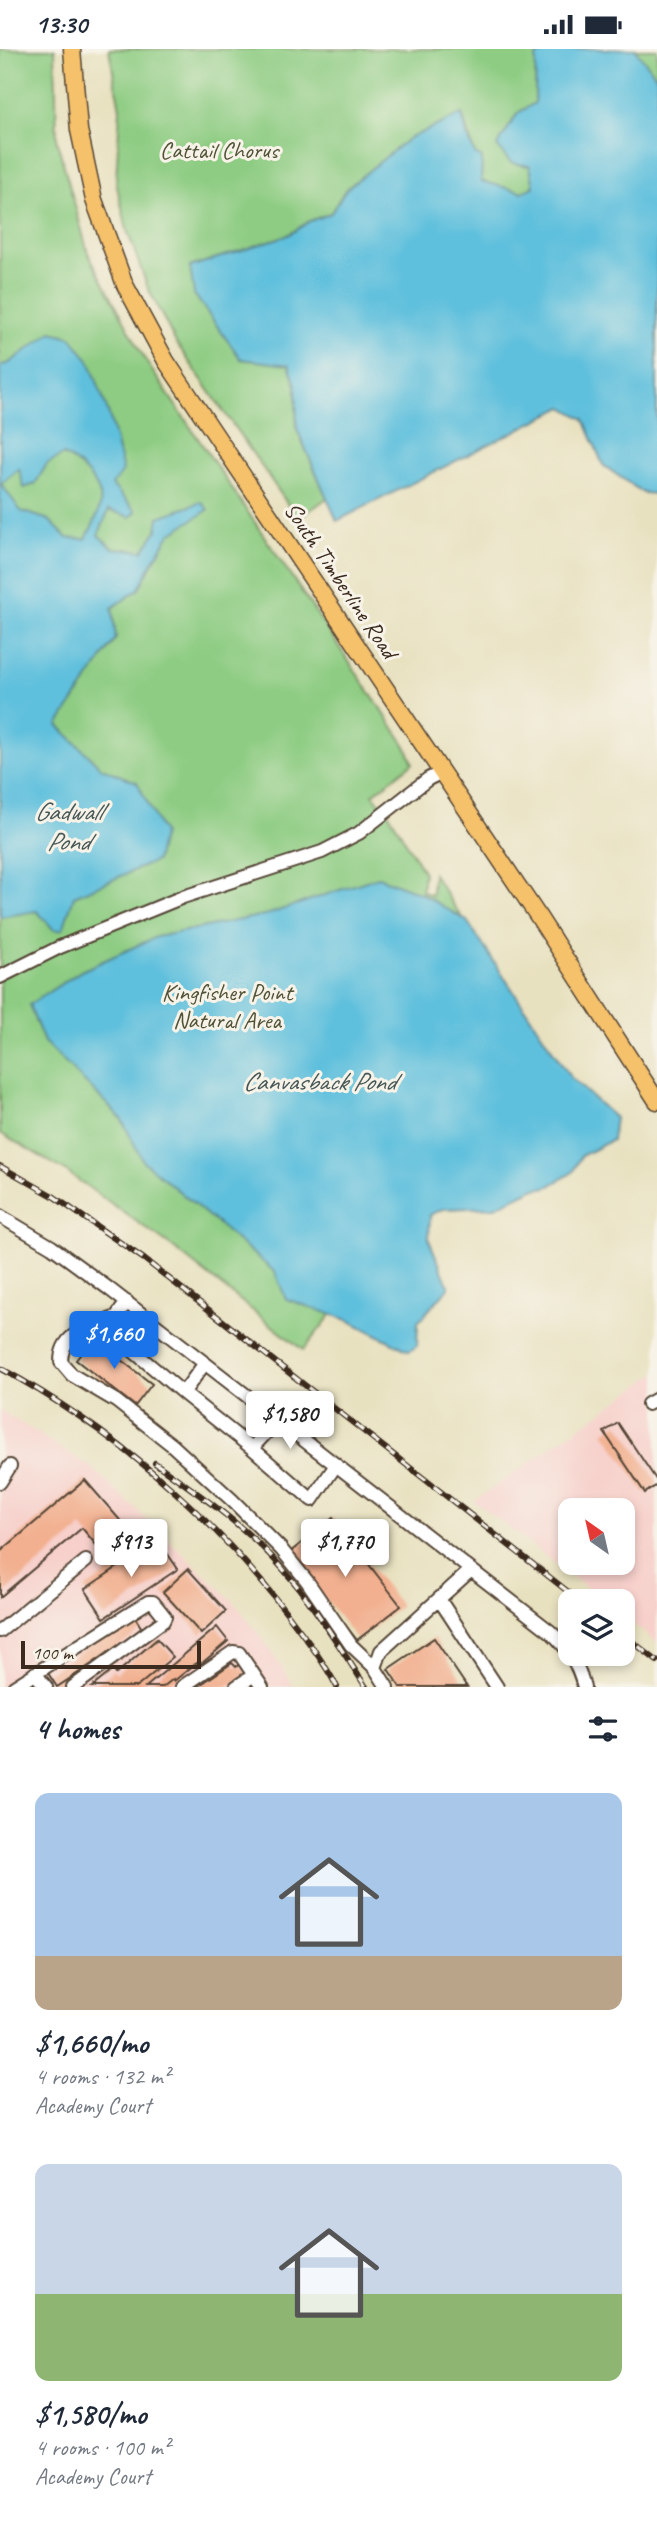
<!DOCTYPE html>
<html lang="en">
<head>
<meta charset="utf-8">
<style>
	:root { --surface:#fff; --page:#f6f6f7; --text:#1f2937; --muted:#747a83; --accent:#1a73e8 }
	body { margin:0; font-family:Caveat,sans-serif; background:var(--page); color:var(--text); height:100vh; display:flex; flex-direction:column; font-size:26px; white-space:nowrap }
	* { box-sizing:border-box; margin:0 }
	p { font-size:23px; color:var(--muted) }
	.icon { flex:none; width:38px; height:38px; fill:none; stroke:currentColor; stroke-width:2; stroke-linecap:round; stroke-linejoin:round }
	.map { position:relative; height:1638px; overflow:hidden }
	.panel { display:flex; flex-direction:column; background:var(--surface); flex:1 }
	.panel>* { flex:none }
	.needle { width:46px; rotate:326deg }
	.controls { position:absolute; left:558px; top:1449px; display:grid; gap:14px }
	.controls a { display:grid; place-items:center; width:77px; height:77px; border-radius:14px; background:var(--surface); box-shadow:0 4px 10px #0003; font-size:35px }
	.scale { position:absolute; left:21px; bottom:18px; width:180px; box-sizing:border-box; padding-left:7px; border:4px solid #3b2a1e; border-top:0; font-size:19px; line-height:24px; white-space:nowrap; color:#3b2a1e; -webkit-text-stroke:5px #f7f3e8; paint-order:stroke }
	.price { position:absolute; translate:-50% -60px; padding:0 16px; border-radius:7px; background:#fff; color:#222; font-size:23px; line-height:46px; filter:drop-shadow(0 2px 4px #0008) }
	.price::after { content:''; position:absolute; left:50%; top:42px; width:21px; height:16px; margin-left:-10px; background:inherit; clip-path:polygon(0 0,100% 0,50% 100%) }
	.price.active { background:var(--accent); color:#fff }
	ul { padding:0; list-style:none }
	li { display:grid; align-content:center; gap:14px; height:371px; padding:0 35px }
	li span { display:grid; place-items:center; height:217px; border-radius:14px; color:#555 }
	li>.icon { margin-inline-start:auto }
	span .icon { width:126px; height:126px; fill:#fffc; stroke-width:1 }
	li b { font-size:30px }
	h2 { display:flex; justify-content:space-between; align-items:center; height:84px; padding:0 35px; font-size:30px }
	.status { display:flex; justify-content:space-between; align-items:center; height:49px; padding:0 35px; background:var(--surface); direction:ltr }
	.status svg { height:19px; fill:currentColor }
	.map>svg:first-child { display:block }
</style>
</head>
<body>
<div class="status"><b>13:30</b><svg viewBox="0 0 49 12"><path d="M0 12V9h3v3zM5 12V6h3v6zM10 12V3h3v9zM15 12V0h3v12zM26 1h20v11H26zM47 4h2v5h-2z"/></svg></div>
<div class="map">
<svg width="657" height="1638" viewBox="0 0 657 1638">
	<rect width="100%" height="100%" fill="#f7f3e8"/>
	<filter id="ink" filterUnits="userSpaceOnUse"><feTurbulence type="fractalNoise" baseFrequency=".0143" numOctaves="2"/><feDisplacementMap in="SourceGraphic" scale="14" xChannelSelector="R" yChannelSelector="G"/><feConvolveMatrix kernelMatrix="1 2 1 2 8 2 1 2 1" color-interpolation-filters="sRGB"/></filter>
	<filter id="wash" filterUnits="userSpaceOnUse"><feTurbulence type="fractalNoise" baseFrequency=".00686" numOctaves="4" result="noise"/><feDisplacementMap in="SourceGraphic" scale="28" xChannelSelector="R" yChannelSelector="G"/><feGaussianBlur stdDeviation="1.57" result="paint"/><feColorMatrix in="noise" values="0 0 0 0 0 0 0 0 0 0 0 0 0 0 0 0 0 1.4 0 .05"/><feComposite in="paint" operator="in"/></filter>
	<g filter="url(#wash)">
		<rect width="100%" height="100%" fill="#e8e1c0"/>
		<path fill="#f7d0cb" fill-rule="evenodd" d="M657,1324V1594L623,1567V1552H604L474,1452ZM570,1461H623V1514H570Z
			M0,1361L91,1418L234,1553L267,1596L294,1638H0Z"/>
		<path fill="#8dcc82" stroke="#647b50" stroke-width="2" d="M0,0H55L57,92L88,204L147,314L406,697L413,714L373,745L392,769L424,824L422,842L432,847L433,825L593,1066L424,1149L303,1301L171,1197L64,1121L0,1084Z
			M109,0H547L536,8L535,54L518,64L497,97L530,117L534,138L522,143L481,133L482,109L475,106L462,65L346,140L331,164L310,172L288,186L190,218L289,315L296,336L297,380L327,449L298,470L175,292L148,239L127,181L116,133L120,60Z
			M635,0H657V28Z"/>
		<path fill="#5fc0dd" stroke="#4d757e" stroke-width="2" fill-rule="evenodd" d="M547,0H635L657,28V445L643,444L603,416L584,370L563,358L337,472L297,380L296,336L289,316L241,310L194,245L190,218L288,186L310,172L331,164L346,140L408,90L462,65L467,86L475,105L482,109L481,132L522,143L534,138L530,117L511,114L497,97L518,64L535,54L536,8Z
			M52,283L71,288L90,313L110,369L123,422L112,436L136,462L131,468L109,461L98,486L113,499L143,502L157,481L159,468L202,453L208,461L170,485L151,516L139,540L112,559L116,589L58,676L101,719L137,733L163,784L156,812L74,847L63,880L54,881L37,862L0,868V317L9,314ZM63,406C77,412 97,431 100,447C103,460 91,479 86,490L67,489L49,471L21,462L1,435L19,420L24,439L35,435L47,415Z
			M378,828L422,845L467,872L571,1029L615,1069L612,1091L581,1107L573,1123L548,1138L533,1140L495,1158L443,1160L430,1166L429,1191L449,1238L418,1273L417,1297L409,1302L348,1271L286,1250L275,1223L143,1112L121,1069L44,993L29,956L81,922L156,888L269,865Z"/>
		<g id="blocks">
			<path fill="#f2b090" d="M95,1287L110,1299L108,1301L152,1335L135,1357L76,1311Z
				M618,1374L657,1432V1436L645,1444L604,1383Z
				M85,1431L139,1493L113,1516L82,1479L0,1548V1503Z
				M333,1469L401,1557L357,1591L289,1504Z
				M158,1491L178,1520L104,1569L85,1540Z
				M188,1520L226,1562L201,1585L163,1543Z
				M134,1567L143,1581L57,1638L48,1624Z
				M217,1578L228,1592L201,1615L199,1612L174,1632L173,1630L163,1638H146Z
				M434,1589L467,1638H400L388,1620Z
				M157,1590L173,1608L137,1638H92L113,1621L116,1625Z
				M232,1614L236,1618L240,1615L247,1625L227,1638H197Z"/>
		</g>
	</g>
	<g filter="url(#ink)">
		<use href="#blocks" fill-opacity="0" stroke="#554536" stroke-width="2"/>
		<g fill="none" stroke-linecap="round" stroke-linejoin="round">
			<g stroke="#554536" stroke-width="16">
				<path id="minor" d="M0,928L60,898L183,848L322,803L359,784L428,730L442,723
					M0,1167L52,1198L108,1239L551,1583C568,1599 578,1615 584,1638
					M127,1253L116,1268L119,1290L183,1344
					M116,1268C91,1279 61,1282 61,1313L72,1326L116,1352L172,1396L233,1452L281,1500L307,1532L351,1596L375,1619
					M205,1314L183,1344L252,1399
					M648,1355L657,1350
					M278,1371L252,1399L312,1451L336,1416
					M0,1433L10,1417
					M439,1550L497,1638
					M0,1582L86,1512
					M35,1624L46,1638
					M14,1638L148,1553H153L165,1568L163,1572L73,1638
					M182,1638L233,1603L239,1604L262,1638
					M236,1638L254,1626
					M387,1638L375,1619L381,1602L471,1521"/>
			</g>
			<g stroke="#554536" stroke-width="19">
				<path id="major" d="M72,0L79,81L94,151L125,236L166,312L538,867L657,1052"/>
			</g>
			<use href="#minor" stroke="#fff" stroke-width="12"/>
			<use href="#major" stroke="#f5c16b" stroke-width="16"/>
			<g stroke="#3b2a1e" stroke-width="6">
				<path id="rail" d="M0,1117L53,1147L144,1210L580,1552
					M0,1319C111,1379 209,1463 286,1563C304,1587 323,1611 337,1638
					M155,1414C205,1449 255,1484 293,1532C320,1565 342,1602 366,1638
					M623,1585L657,1612"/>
			</g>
			<use href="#rail" stroke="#f7f3e8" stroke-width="3.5" stroke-dasharray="10" stroke-linecap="butt"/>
		</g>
	</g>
	<g text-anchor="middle" stroke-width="6" stroke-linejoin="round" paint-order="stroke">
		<g font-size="24" fill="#505237" stroke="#f7f3e8">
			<text x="219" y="109">Cattail Chorus</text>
			<text x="227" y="951">Kingfisher Point<tspan x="227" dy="28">Natural Area</tspan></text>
		</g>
		<g font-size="24" fill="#3b2a1e" stroke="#f7f3e8">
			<text transform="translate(341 531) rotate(56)" y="8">South Timberline Road</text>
		</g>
		<g font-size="26" font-style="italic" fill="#465757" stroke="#f7f3e8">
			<text x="68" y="771">Gadwall<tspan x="68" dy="30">Pond</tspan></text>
			<text x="319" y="1041">Canvasback Pond</text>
		</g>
	</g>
</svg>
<div class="controls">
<a><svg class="needle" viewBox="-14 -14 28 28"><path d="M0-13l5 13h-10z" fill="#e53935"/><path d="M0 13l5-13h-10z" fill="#747a83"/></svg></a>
<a><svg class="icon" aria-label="layers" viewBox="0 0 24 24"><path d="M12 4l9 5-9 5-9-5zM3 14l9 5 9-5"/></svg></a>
</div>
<div class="scale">100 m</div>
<b class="price active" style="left:114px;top:1322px">$1,660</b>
<b class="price" style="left:290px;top:1402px">$1,580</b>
<b class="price" style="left:131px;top:1530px">$913</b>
<b class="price" style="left:345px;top:1530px">$1,770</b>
</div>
<section class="panel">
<h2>4 homes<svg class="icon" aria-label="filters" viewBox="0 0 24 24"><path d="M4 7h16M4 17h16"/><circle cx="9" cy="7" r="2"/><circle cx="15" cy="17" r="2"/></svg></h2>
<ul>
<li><span style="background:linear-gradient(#a9c7e8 75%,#b9a48a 0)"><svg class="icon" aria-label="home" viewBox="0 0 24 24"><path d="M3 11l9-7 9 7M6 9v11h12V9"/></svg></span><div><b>$1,660/mo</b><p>4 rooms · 132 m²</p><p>Academy Court</p></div></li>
<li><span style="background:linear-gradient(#c9d6e8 60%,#8fb573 0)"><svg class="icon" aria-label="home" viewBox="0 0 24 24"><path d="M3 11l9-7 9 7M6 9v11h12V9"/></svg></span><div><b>$1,580/mo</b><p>4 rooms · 100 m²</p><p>Academy Court</p></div></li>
</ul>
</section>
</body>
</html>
